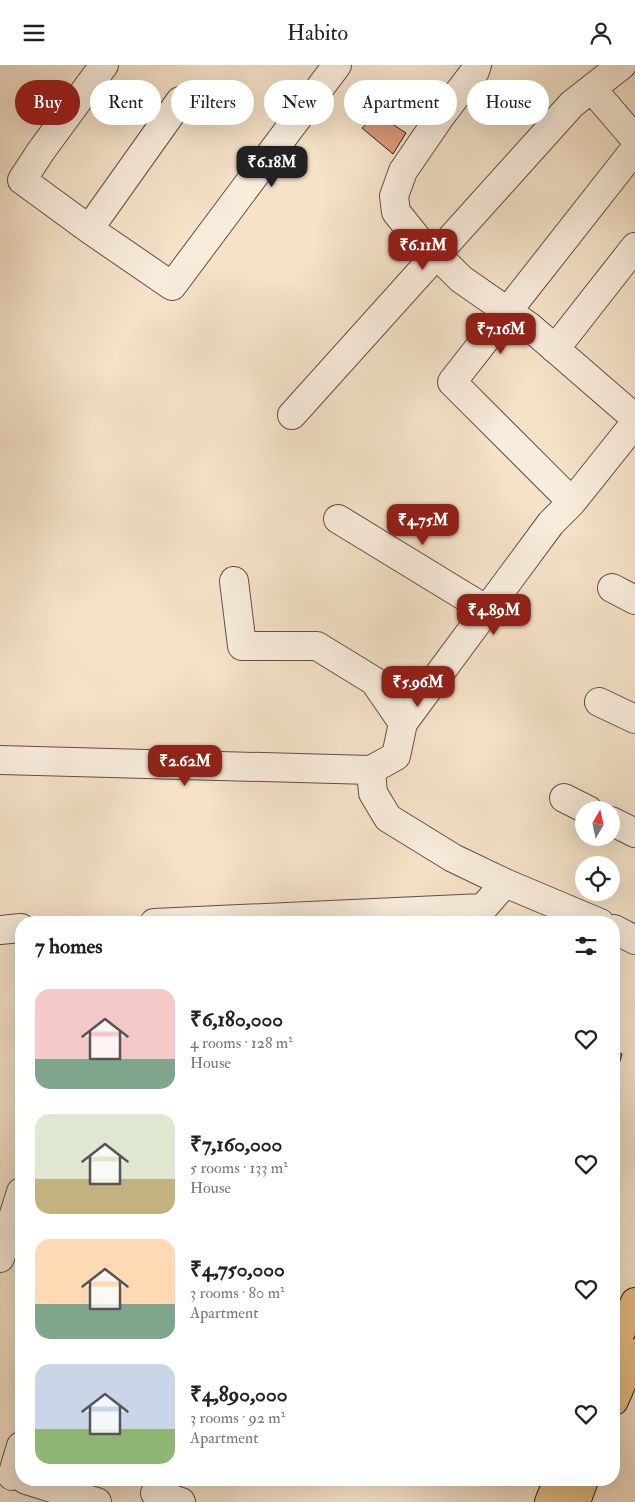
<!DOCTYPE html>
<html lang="en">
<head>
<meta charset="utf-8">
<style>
	:root { --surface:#fff; --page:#f2f2f2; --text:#222; --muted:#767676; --accent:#8f2418 }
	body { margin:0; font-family:"IM FELL Double Pica",serif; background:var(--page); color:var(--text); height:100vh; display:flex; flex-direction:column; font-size:19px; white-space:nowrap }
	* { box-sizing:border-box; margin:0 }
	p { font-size:16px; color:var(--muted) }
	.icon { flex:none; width:28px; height:28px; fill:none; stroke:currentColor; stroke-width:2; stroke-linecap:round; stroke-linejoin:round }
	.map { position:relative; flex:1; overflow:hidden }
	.details { position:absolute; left:15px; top:851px; width:605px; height:570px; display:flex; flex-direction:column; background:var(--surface); border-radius:20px; box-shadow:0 5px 20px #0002 }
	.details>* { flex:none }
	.top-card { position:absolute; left:15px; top:15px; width:605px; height:45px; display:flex; gap:10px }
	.needle { width:32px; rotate:9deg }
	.buttons { position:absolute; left:575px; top:736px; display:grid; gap:10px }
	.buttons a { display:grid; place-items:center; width:45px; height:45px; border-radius:50%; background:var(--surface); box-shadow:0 5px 20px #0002; font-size:25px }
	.price { position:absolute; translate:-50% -42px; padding:0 11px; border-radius:10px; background:var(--accent); color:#fff; font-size:16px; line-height:32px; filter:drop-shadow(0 1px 2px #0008) }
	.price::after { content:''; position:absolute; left:50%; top:30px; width:15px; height:11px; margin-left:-8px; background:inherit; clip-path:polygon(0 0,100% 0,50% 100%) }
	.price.active { background:#222; color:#fff }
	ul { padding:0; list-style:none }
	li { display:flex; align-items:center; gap:15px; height:125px; padding:0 20px }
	li span { display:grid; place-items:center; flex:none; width:140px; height:100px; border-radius:15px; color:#555 }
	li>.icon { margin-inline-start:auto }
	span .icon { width:60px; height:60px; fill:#fffc; stroke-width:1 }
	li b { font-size:21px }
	h2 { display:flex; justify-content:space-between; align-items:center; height:60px; padding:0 20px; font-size:21px }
	.pill { padding:0 18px; border-radius:22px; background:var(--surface); box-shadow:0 5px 20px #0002; font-size:18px; line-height:45px }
	.pill.active { background:var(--accent); color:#fff }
	header { display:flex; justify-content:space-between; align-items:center; height:65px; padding:0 20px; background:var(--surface); font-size:22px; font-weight:600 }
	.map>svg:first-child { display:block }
</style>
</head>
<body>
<header><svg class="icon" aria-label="menu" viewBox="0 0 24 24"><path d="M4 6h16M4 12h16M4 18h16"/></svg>Habito<svg class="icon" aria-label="person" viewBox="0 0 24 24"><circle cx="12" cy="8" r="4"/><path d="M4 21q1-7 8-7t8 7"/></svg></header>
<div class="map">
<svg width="635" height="1437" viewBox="0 0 635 1437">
	<rect width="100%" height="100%" fill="#f5e2c9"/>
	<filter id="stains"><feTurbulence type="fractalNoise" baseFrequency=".004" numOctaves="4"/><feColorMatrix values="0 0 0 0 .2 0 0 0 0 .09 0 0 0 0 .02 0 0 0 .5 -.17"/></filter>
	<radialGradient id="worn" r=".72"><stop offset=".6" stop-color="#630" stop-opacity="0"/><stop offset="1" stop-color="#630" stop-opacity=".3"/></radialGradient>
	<path fill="#de9978" stroke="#2a1e1a" d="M377,49L406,68L393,89L362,63Z
		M614,987L622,989L614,1016Z"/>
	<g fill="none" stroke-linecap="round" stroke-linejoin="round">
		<g stroke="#5d4f46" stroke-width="30">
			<path id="minor" d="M104,0L41,86L22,115L89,164L172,221L337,0
				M477,0L475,6L440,52L403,106L394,131L396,147L425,183L437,190L461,214L530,262L635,353
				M592,24L635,74
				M89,164L180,36
				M555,284L635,182
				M292,350L572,39L622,0
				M572,437L635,358
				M338,454L487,545
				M234,516L242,581H317L374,616L403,658L396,691L371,705L373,728L388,753L453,793L505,818
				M612,523L635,535
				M599,637L635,654
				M403,658L551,458L572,437L452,317L635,84
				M0,695L371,705
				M564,733L588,745
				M611,756L635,768
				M154,858L483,843L505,818L600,858
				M614,864L635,875
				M0,865L21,863
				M0,1193L21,1127
				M12,1411L21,1381
				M26,1415L97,1437
				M155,1428L181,1437"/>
		</g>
		<g stroke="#2a1e1a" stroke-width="30">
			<path id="major" d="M614,1281L635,1237
				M614,1336L635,1288
				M549,1437L558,1415
				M576,1437L584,1415"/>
		</g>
		<use href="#minor" stroke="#f8ecdc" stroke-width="28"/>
		<use href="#major" stroke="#eac184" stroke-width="28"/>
	</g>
	<rect width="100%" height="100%" filter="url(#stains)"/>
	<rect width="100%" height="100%" fill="url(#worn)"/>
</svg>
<div class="buttons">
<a><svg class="needle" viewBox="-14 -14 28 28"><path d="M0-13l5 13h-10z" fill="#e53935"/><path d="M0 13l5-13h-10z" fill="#767676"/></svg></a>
<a><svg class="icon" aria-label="locate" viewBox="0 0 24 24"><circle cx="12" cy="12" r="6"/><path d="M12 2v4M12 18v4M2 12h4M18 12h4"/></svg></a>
</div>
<b class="price active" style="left:272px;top:123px">₹6.18M</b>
<b class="price" style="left:423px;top:206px">₹6.11M</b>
<b class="price" style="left:501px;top:290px">₹7.16M</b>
<b class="price" style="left:423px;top:481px">₹4.75M</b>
<b class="price" style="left:494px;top:571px">₹4.89M</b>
<b class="price" style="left:418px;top:643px">₹5.96M</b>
<b class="price" style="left:185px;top:722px">₹2.62M</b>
<div class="top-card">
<a class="pill active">Buy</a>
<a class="pill">Rent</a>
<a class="pill">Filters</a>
<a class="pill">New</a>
<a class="pill">Apartment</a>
<a class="pill">House</a>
</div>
<section class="details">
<h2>7 homes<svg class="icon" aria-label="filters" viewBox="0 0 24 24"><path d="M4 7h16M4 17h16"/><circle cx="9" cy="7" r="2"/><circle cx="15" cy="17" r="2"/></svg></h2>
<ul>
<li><span style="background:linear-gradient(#f6c9c9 70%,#7fa58c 0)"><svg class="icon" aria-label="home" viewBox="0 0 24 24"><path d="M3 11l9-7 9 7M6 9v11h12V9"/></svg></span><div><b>₹6,180,000</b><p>4 rooms · 128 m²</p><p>House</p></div><svg class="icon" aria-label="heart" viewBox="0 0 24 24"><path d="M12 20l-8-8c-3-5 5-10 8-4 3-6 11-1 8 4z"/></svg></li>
<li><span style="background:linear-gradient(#dfe7d0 65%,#c2b280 0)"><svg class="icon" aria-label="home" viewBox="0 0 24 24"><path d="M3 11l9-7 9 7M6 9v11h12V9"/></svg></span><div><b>₹7,160,000</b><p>5 rooms · 133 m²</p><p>House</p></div><svg class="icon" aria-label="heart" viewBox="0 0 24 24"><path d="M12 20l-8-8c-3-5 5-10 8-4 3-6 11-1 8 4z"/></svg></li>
<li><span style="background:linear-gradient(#ffd9b3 65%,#7fa58c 0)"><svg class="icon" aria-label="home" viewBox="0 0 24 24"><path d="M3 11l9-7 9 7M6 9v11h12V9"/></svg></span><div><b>₹4,750,000</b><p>3 rooms · 80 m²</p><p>Apartment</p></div><svg class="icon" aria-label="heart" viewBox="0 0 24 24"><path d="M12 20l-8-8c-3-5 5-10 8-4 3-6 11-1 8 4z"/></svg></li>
<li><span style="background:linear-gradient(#c9d6e8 65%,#8fb573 0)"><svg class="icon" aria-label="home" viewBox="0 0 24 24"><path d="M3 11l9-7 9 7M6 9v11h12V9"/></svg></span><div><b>₹4,890,000</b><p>3 rooms · 92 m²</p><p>Apartment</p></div><svg class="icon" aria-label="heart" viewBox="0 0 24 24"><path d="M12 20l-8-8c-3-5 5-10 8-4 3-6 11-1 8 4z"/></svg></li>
</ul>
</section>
</div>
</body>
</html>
